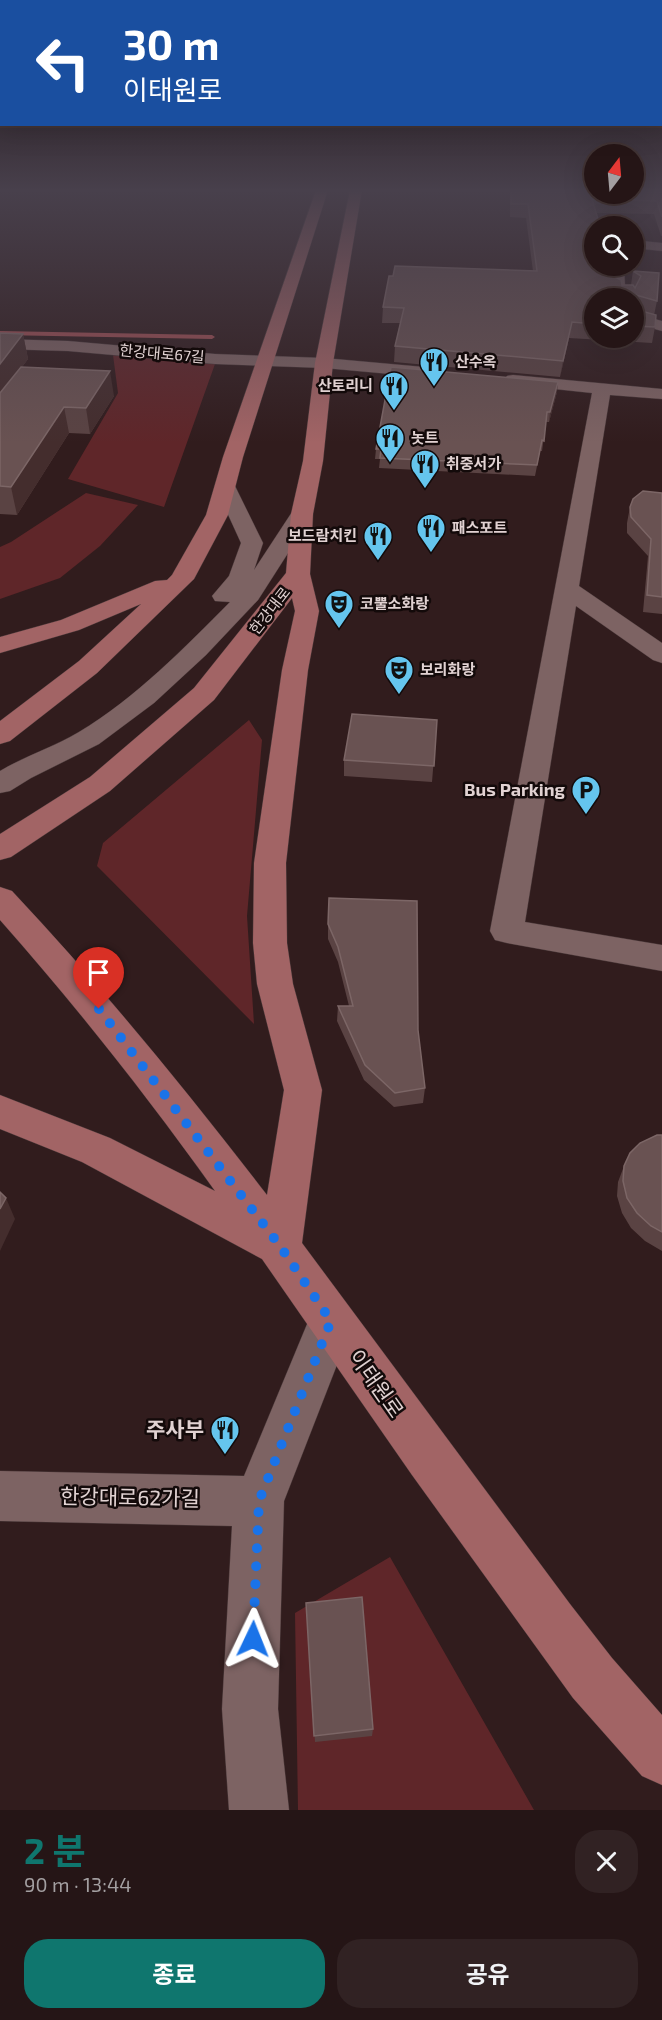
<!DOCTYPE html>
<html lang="ko">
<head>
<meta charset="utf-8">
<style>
  body { margin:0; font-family:"Exo 2","Noto Sans KR",sans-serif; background:#312223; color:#f1f3f6; height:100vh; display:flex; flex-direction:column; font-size:22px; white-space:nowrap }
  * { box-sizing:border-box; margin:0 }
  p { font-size:20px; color:#a39fa1 }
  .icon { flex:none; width:33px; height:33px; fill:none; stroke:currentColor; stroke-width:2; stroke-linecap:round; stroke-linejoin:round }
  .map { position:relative; height:1810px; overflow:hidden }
  .side { display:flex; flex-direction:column; background:#251516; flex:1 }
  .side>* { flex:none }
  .hud { position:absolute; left:0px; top:0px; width:663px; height:126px; box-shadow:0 6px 24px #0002,0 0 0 2px #423435; background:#1a4fa0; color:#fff; overflow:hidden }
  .needle { width:39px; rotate:16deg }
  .tools { position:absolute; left:584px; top:144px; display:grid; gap:12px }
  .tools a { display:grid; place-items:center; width:60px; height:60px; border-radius:50%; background:#251516; box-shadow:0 6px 24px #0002,0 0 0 2px #423435; font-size:30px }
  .pin { position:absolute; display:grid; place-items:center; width:51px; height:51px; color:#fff; margin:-62px -26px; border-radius:50% 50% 50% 0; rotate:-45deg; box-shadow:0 0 6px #0007 }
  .pin .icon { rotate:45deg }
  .me { position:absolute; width:66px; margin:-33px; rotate:2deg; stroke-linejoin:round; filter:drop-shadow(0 0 4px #0008) }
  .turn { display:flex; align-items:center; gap:21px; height:126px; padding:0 24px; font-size:27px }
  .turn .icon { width:78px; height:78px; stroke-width:2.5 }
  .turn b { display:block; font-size:42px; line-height:51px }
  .round { display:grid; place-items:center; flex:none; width:63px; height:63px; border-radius:24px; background:#312223 }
  .summary { display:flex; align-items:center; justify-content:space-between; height:102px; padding:0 24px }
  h1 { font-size:36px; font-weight:700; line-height:45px; color:#0f766e }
  .button { display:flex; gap:12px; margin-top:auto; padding:12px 24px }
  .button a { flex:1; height:69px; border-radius:24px; background:#0f766e; color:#fff; font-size:24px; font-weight:700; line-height:69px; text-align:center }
  .button a+a { background:#312223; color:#f1f3f6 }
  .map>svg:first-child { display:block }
</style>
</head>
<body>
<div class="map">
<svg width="662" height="1810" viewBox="0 0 662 1810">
  <rect width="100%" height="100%" fill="#311c1d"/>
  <path fill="#5f2629" d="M113 355 215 364 164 507 68 479 118 393Z
    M86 493 138 505 100 546 60 578 0 599V547L11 542Z
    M249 720 262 740 247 916 254 1024 97 866 103 843Z
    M390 1557 534 1810H298L295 1613Z"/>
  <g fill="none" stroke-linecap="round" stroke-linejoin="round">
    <path fill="#a04f53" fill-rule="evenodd" d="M0 331 212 335 215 337 212 339 0 335Z"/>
    <g stroke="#483738" stroke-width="1">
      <path id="minor" d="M633 240 662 243V251L633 248Z
        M610 266H624L625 286 636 292 633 301V298H621L620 294 610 288Z
        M633 313 662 321V331L633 323Z
        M0 339 68 341 215 354 324 358 435 368 441 369 444 373 441 377 435 378 324 368 215 364 68 351 0 349Z
        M513 375 662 389V399L610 395 579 586 662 643V663L653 660 576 606 525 922 662 945V971L507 943 495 940 490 931 592 393 507 384 504 380 507 376Z
        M225 480 232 482 235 486 263 543 254 570 294 509 302 507 310 509 313 514 258 600 206 655 154 703 99 744 31 778 10 791 0 793V771C25 756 54 747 79 732 136 698 184 648 230 602L215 601 212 596 229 576 241 543 215 486 218 482Z
        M331 1299 347 1305 354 1321 284 1501 278 1709 289 1810H229L222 1709 232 1526 0 1521V1471L244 1476 315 1305Z"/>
    </g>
    <g stroke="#483738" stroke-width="1">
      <path id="major" d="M316 190H328L243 457 228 515 194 579 97 673 10 741 0 744V721L79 661 141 604 79 630 0 653V637L61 620 155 581 167 580 172 575 206 515 223 457Z
        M350 190H362L333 363 323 461 313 514 310 574 319 611 308 670 286 863 287 943 293 984 322 1090 302 1243 570 1604 612 1658 662 1715V1785L642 1776 573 1698 412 1475 262 1259 82 1162 0 1129V1095L110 1138 215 1191C148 1097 77 1007 0 920V887L12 891C103 988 186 1090 267 1195L284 1090 257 984 253 943 254 863 282 670 295 611 292 598 214 700 110 791 11 857 0 860V834L90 777 194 688 286 573 291 514 303 461 315 363Z"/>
    </g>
    <use href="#minor" fill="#7d6363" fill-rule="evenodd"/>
    <use href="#major" fill="#a26465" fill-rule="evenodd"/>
  </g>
  <path fill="#5a4343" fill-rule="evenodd" d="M510 190H662V236H661L654 214 596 213 603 269 622 285H631L633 271 659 273 657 301 654 315 655 327 652 343 569 338 560 377 394 362 395 346 400 323H382L383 307 533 271 526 218 510 217ZM594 298H633V338H594Z
    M0 333 23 334 28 359 22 367 114 396 90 434 69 433 17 515 0 514Z
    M557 392 549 422H546L542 451H540L535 476 379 468 380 459H375L376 449Z
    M662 493V614L643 612 648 556 627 533V523L630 507Z
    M437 720 432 782 344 776V760Z
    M328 924 418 1030 425 1088 423 1103 394 1107 364 1080 337 1021 338 1006H349L338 962 328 939Z
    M662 1135V1251L645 1241 631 1228 622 1213 617 1196 618 1182 624 1166Z
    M306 1603 373 1729 372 1736 315 1742Z"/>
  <path fill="#442d2d" d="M572 322 569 338 560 377 563 361Z
    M23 334 28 359 1 395 0 391V364Z
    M110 371 114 396 90 434 86 408Z
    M558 382 557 392 549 422 550 412Z
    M64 407 69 433 17 515 11 487Z
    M6 1198 15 1219 0 1251V1209Z"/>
  <path fill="#695252" stroke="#7c6666" stroke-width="1.5" d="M511 190H594V194H633V190H662V217L657 201 592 199 600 226H594V266H603V269L610 270 611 275 621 280 622 285H633L635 288 641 276 633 271 659 273 657 301 636 295 634 297V309L656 315 655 327 633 326V298H594V324L572 322 563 361 395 346 404 308 383 307 389 276H393L395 266 537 271 528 204H511Z
    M0 333 23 334 0 364Z
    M21 367 110 371 86 408 64 407 11 487 0 486V393Z
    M391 367 558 382 550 412H547L544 441 542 440 537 465 380 458 381 449H376Z
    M643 491 662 493V597L647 595 651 539 631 517 630 507 633 499Z
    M352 714 437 720 434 766 344 760Z
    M329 898 417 901 418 1030 425 1088 395 1093 365 1065 338 1006H353L338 947 328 924Z
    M657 1135H662V1232L651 1226 637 1213 627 1198 623 1181 624 1166 630 1153 640 1143Z
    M0 1192 6 1198 0 1209Z
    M362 1597 373 1729 314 1736 306 1603Z"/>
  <linearGradient id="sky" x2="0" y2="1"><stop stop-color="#1b0f10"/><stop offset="0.43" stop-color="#48404c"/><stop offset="1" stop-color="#48404c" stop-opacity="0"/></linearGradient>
  <rect width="662" height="443" fill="url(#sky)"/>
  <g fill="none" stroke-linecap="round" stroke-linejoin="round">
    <path stroke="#1a73e8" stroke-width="10" stroke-dasharray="0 18" d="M99 1009 280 1246 331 1321 259 1501 253 1639"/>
  </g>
  <defs>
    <g id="restaurant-pin" transform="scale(1.5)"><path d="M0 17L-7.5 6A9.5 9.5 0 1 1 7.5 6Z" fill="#65c5ee" stroke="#130a0a"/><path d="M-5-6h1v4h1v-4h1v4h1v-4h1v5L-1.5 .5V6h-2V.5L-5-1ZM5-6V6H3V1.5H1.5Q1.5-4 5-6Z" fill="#111"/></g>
    <g id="theatre-pin" transform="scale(1.5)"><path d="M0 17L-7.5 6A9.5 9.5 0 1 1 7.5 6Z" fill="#65c5ee" stroke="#130a0a"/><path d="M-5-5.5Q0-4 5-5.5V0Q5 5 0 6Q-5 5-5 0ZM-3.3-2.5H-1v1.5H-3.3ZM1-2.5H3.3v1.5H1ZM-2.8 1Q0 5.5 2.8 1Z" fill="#111"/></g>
    <g id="parking-pin" transform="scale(1.5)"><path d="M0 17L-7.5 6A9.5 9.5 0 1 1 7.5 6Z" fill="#65c5ee" stroke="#130a0a"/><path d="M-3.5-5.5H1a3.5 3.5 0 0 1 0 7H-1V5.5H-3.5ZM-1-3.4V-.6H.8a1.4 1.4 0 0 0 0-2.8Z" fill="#111"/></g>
  </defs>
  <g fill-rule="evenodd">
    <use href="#restaurant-pin" x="434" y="362"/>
    <use href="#restaurant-pin" x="394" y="386"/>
    <use href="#restaurant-pin" x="390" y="438"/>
    <use href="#restaurant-pin" x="425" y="464"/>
    <use href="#restaurant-pin" x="431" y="528"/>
    <use href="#restaurant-pin" x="378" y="536"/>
    <use href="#theatre-pin" x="339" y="604"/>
    <use href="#theatre-pin" x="399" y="670"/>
    <use href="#parking-pin" x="586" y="790"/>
    <use href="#restaurant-pin" x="225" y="1430"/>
  </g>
  <g text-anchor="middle" stroke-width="5" stroke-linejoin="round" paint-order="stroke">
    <g font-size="15" fill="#e1d2d2" stroke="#130a0a">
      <text transform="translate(162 354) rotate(5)" y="5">한강대로67길</text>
      <text transform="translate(270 611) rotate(-52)" y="5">한강대로</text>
    </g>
    <g font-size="15" font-weight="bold" fill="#e1d2d2" stroke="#130a0a" text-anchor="start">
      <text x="455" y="367">산수옥</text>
      <text x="373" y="391" text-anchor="end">산토리니</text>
      <text x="411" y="443">놋트</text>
      <text x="446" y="469">취중서가</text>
      <text x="452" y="533">패스포트</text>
      <text x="357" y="541" text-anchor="end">보드람치킨</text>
      <text x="360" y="609">코뿔소화랑</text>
      <text x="420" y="675">보리화랑</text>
    </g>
    <g font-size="18" font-weight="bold" fill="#e1d2d2" stroke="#130a0a" text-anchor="end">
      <text x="565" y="796">Bus Parking</text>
    </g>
    <g font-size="21" fill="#e1d2d2" stroke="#130a0a">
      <text transform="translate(376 1384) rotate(55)" y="7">이태원로</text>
      <text transform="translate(130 1498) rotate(1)" y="7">한강대로62가길</text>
    </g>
    <g font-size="21" font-weight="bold" fill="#e1d2d2" stroke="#130a0a" text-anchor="end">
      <text x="204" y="1437">주사부</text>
    </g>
  </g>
</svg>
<div class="tools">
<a><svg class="needle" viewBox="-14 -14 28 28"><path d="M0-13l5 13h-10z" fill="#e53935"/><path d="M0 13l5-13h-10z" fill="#a39fa1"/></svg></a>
<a><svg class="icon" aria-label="search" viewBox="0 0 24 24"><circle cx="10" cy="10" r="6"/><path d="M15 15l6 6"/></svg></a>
<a><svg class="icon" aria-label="layers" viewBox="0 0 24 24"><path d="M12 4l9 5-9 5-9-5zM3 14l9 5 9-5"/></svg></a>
</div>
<div class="pin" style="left:99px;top:1009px;background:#d93025"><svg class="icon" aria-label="arrive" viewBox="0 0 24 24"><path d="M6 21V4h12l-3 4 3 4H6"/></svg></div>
<svg class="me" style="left:253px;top:1639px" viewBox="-20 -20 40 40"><path d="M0-17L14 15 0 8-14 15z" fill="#1a73e8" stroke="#fff" stroke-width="4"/></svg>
<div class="hud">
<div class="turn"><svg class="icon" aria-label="left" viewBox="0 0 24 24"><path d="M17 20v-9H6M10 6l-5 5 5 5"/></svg><div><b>30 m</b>이태원로</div></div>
</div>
</div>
<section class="side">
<div class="summary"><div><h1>2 분</h1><p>90 m · 13:44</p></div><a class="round"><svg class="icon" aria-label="close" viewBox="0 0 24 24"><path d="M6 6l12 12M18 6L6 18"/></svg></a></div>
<div class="button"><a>종료</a><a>공유</a></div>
</section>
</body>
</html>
